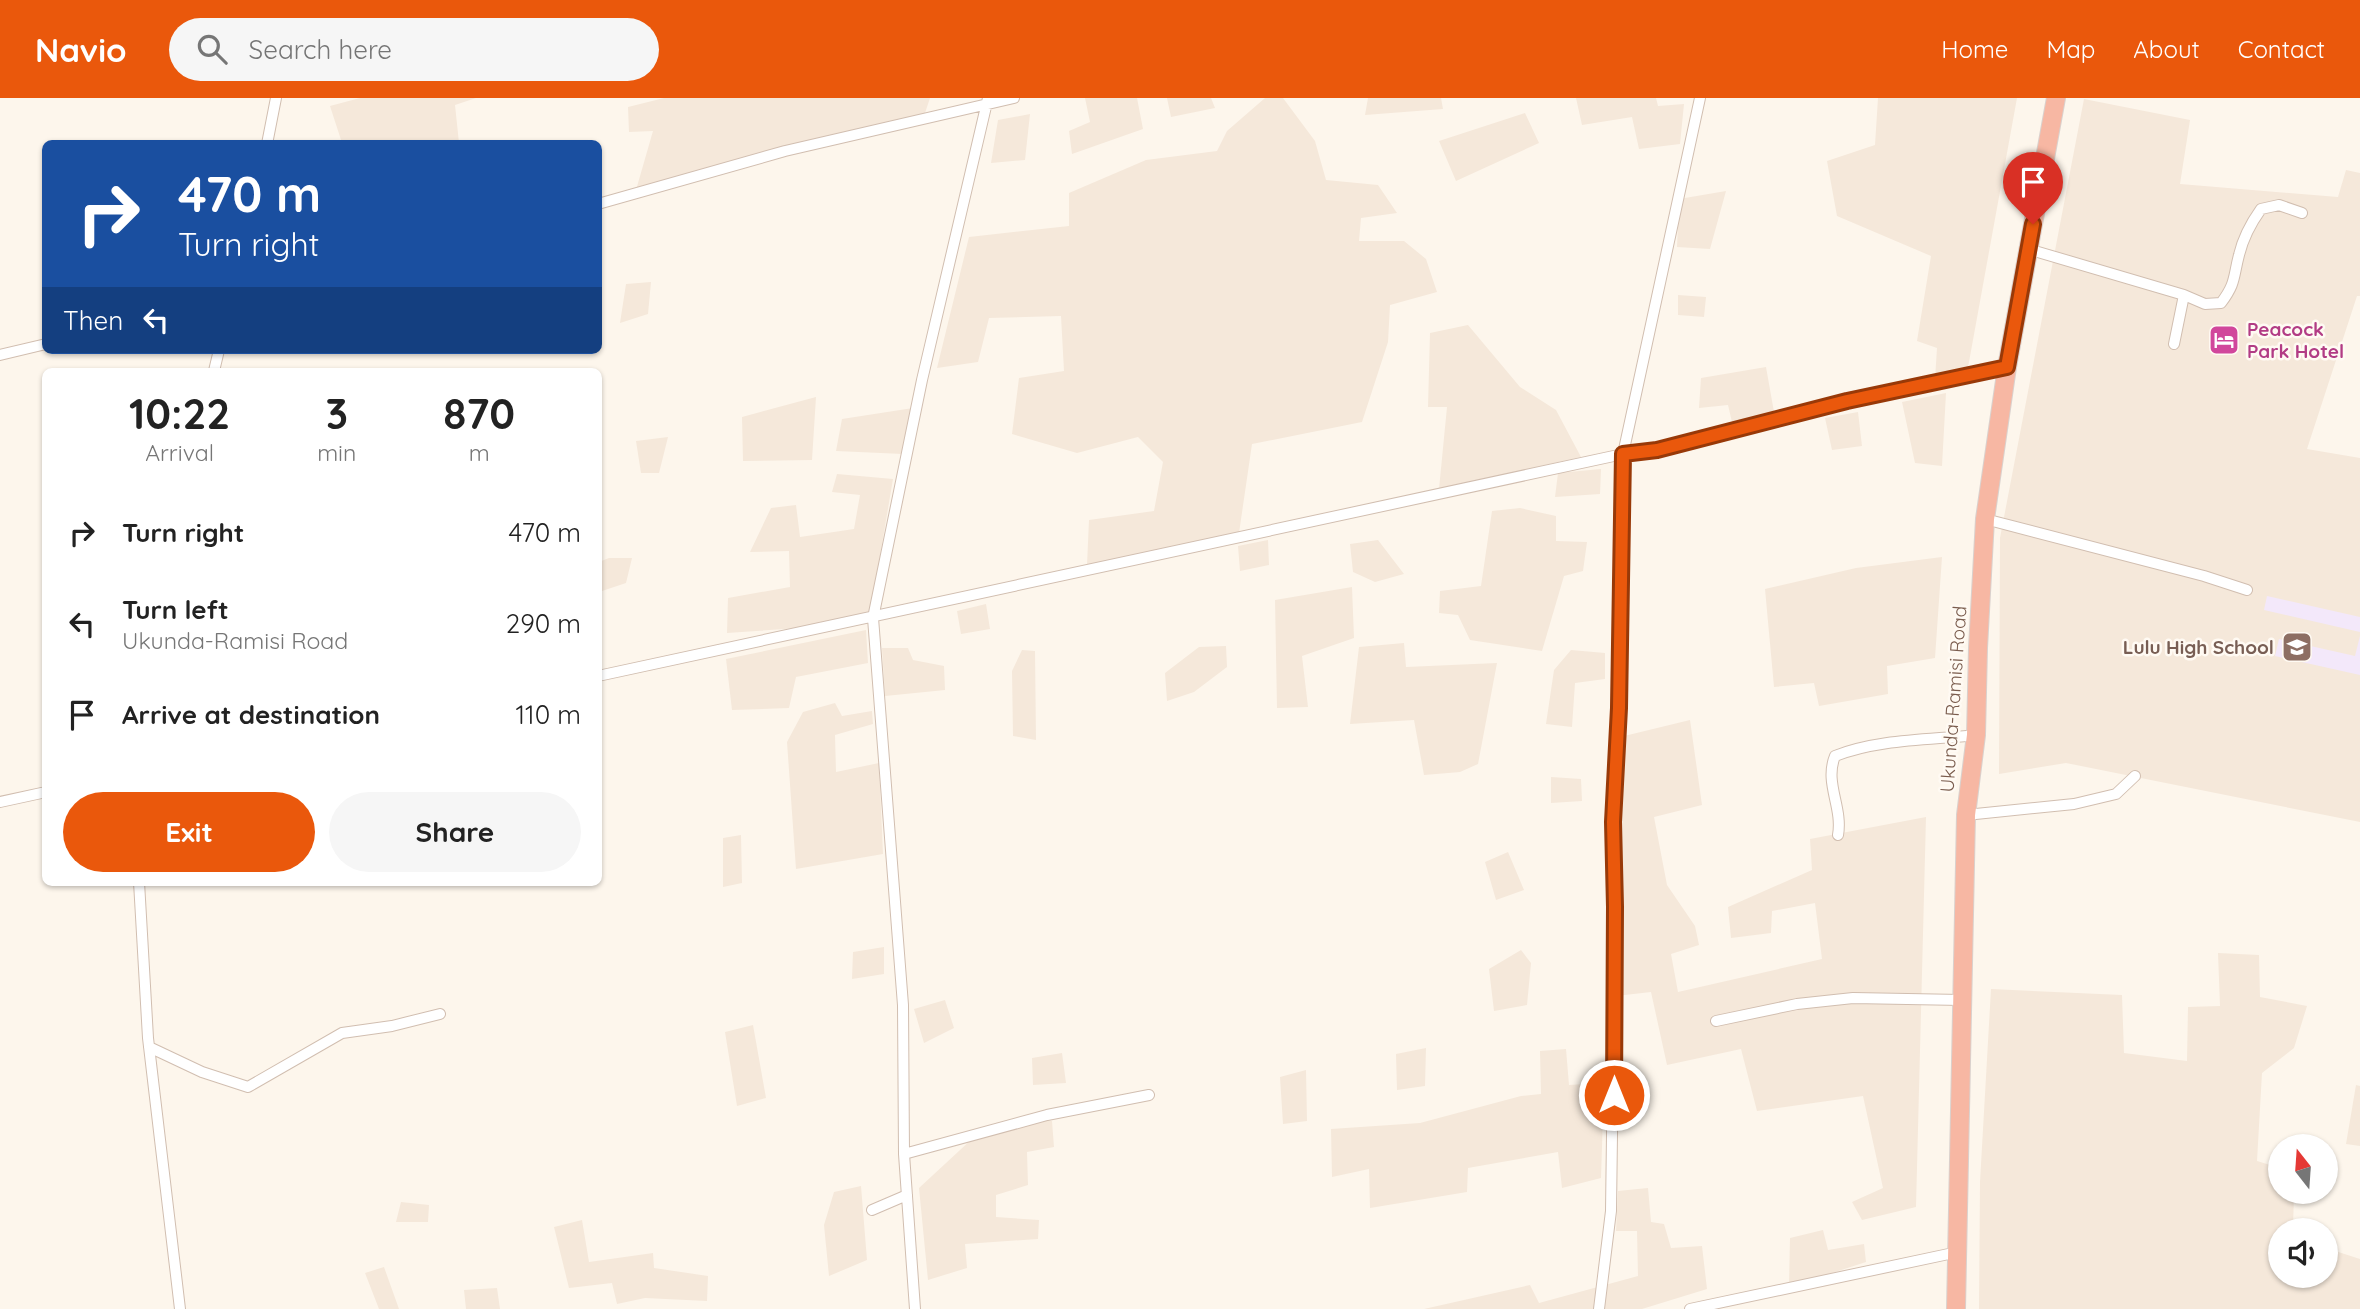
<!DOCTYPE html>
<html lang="en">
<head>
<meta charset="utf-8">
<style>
  body { margin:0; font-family:Quicksand,sans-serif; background:#f6f6f6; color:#222; height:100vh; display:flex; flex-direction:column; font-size:26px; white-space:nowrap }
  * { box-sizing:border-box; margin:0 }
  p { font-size:23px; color:#767676 }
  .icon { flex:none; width:38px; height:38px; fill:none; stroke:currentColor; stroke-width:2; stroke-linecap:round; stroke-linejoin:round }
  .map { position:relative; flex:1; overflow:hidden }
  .side { position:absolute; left:42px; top:270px; width:560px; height:518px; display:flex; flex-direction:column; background:#fff; border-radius:10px; box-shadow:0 2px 5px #0004 }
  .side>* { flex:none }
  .guide { position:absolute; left:42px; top:42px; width:560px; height:214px; border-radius:10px; box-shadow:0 2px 5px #0004; background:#1a4fa0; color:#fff; overflow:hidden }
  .needle { width:46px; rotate:343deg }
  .buttons { position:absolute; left:2268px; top:1036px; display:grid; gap:14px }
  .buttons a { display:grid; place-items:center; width:70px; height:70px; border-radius:50%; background:#fff; box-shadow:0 2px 5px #0004; font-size:35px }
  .pin { position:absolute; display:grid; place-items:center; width:60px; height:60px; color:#fff; margin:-72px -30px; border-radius:50% 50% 50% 0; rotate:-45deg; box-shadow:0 0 7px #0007 }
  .pin .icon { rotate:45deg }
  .me { position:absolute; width:77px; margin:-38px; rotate:0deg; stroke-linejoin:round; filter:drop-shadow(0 0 5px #0008) }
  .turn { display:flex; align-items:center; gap:24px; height:147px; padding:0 21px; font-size:32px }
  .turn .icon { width:91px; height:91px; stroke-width:2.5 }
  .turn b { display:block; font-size:49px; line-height:60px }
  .then { display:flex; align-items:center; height:66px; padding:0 21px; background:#0003; gap:14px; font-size:26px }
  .eta { display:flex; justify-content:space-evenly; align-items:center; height:119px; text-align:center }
  .eta b { font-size:42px; font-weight:700; line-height:49px }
  .button { display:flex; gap:14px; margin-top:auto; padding:14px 21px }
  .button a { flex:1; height:80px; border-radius:42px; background:#ea580c; color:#fff; font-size:28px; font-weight:700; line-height:80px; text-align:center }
  .button a+a { background:#f6f6f6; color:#222 }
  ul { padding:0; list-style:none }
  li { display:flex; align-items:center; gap:21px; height:91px; padding:0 21px }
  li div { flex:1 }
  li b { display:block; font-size:26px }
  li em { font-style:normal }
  header { display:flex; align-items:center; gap:42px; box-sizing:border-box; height:98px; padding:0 35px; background:#ea580c; color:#fff }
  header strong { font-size:33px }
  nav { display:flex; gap:38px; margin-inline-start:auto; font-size:24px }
  .search { width:490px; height:63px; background:#f6f6f6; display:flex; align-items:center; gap:18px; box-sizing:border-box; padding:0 24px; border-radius:38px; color:#767676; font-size:26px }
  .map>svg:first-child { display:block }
</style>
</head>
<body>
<header>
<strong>Navio</strong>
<div class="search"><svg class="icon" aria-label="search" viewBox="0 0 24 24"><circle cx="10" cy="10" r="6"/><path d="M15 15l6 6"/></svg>Search here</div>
<nav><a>Home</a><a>Map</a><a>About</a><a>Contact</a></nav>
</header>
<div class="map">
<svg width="2360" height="1211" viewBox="0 0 2360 1211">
  <rect width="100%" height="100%" fill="#fdf6ec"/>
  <path fill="#f5e8da" d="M360 0H476L455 7 459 45H342L330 8Z
    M664 0H930L923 21 636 92 653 33 629 34 628 9Z
    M1085 0H1137L1143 31 1072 56 1069 33 1090 24Z
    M1167 0H1211L1215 10 1171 19Z
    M1265 0H1283L1315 43 1326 82 1378 87 1397 115 1361 120 1359 143H1404L1426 161 1437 194 1390 207 1388 244 1362 324 1252 346 1239 435 1087 467 1089 422 1154 413 1163 364 1138 339 1077 355 1012 336 1019 280 1064 273 1061 218 989 220 978 264 937 270 969 139 1069 128V95L1146 62 1217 53 1227 33Z
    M1368 0H1441L1443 11 1365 17Z
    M1576 0H1656L1658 8 1684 6 1680 46 1639 51 1632 19 1582 27Z
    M1878 0H2017L1967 275 1935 281 1937 250 1917 243 1931 158 1837 118 1827 63 1875 47Z
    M2084 1 2190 22 2180 86 2338 99 2346 72 2360 75V198H2357L2307 351 2360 360V724L2066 665 1999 676 2000 440Z
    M1525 15 1539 45 1456 83 1439 43Z
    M1030 16 1025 62 991 65 998 22Z
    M1726 93 1710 151 1677 149 1679 101Z
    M651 184 648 216 620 225 626 186Z
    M1678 197 1706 199 1704 219 1678 217Z
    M1468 227 1520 289 1556 312 1581 359 1439 391 1447 309H1428L1430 235Z
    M1766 269 1774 314 1732 324 1728 307 1699 310 1701 280Z
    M1946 295 1942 368 1915 365 1902 304Z
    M816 299 812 362 743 363 742 319Z
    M913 310 903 356 836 353 842 321Z
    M1858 314 1862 348 1832 352 1825 320Z
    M668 339 659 375H641L636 343Z
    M1601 371 1600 396 1555 399 1558 375Z
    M837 376 893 381 870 517 799 530 727 535 728 500 790 489 789 453 750 454 771 410 796 407 800 439 854 431 860 397 832 394Z
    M1520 410 1556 418V443L1587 444 1583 473 1564 478 1542 553 1470 542 1458 517 1439 515 1440 493 1481 488 1492 413Z
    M1268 442 1269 467 1240 473 1238 448Z
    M1378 442 1404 476 1375 484 1353 474 1350 446Z
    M1942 459 1935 560 1887 568 1888 596 1819 608 1814 585 1774 589 1765 491 1856 470Z
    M609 460H632L626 485 599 494V464Z
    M1352 489 1354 540 1302 558 1308 609 1277 610 1275 502Z
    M986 506 990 531 961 536 957 513Z
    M866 532 868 565 796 579 789 610 732 612 726 561Z
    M1404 545 1406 569 1497 565 1478 666 1460 674 1424 677 1414 622 1350 626 1359 549Z
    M1226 548 1227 569 1194 594 1167 603 1165 575 1199 549Z
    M882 550H908L913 562 944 568 945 592 885 598Z
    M1022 552 1035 553 1036 642 1013 638 1012 573Z
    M1571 552 1605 555V581L1575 585 1572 629 1546 626 1554 572Z
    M835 605 842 618 872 613 873 626 835 637 836 674 879 665 883 756 796 771 787 644 803 614Z
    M1690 622 1702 707 1654 719 1667 787 1695 828 1699 847 1671 856 1678 894 1822 861 1815 805 1772 813 1771 835 1731 840 1728 809 1812 772 1810 741 1926 719 1916 1109 1862 1122 1852 1104 1883 1090 1863 998 1757 1013 1741 951 1667 967 1651 894 1616 898V640Z
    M1551 679 1581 681 1582 703 1551 705Z
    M741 737 742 785 723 789V740Z
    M1508 754 1524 792 1496 802 1485 764Z
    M884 849V876L852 881 853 854Z
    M1521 852 1531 865 1527 907 1494 913 1489 871Z
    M2218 855 2259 857 2260 899 2307 908 2294 950 2262 975 2257 1063 2280 1070V1094H2294L2293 1132H2280V1178H2326V1150L2360 1161V1211H1979L1980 1084 1991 891 2122 897 2124 955 2187 963 2188 909 2220 908Z
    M945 902 954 930 924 945 914 911Z
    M753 927 766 1000 737 1008 725 934Z
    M1426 950 1425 988 1397 992 1396 956Z
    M1566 951 1569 987 1604 985 1601 1080 1562 1090 1558 1054 1468 1070 1467 1094 1370 1110 1369 1071 1332 1079 1331 1031 1420 1025 1521 998 1541 996 1540 953Z
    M1062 955 1066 985 1033 987 1032 960Z
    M1306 972 1307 1023 1283 1026 1280 979Z
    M2356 987 2360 988V1048L2346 1046Z
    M1021 1022 1052 1023 1054 1049 1027 1054 1028 1087 996 1097V1119L1039 1122 1038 1141 965 1146 967 1170 928 1182 919 1090 973 1040Z
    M861 1088 867 1162 829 1178 824 1127 834 1094Z
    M1648 1090 1651 1124 1664 1126 1671 1150 1702 1148 1707 1191 1642 1211H1424L1530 1187 1539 1205 1638 1178 1637 1133H1616L1618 1093Z
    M401 1104 429 1107 428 1124H396Z
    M582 1122 589 1164 653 1155 654 1170 708 1178 707 1203 645 1200 617 1206 612 1185 569 1190 554 1129Z
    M1823 1132 1828 1152 1864 1146 1866 1164 1789 1189 1790 1140Z
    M384 1169 399 1211H379L365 1175Z
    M497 1190 500 1211H466L464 1192Z"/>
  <path fill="#f3e8fa" d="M2267 498 2360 519V534L2264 512Z
    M2360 538V577L2275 558 2279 541 2355 558Z"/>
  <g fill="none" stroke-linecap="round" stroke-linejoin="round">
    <g stroke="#d1beb0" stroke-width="12">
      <path id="street" d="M267 46 276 0
        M598 106 785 53 1014 0
        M2028 151 2184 197 2174 246
        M2184 197 2205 206 2221 205C2236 185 2233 180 2239 157 2243 140 2251 125 2261 111L2279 107 2302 115
        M0 257 46 246
        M214 273 219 252
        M1985 421 2204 478 2247 492
        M598 578 1623 356 1657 352 1847 303 2007 269
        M0 704 46 694
        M1966 717 2074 706 2116 696 2135 678
        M1838 737C1843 709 1824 685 1835 658 1878 641 1930 642 1976 637
        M139 784 148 940 180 1211
        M1716 923 1797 906 1853 900 1962 902
        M149 949 202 974 248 989 342 935 392 928 440 916
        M904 1056 1047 1017 1149 997
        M872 1112 907 1097
        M915 1211 904 1056 903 907 873 520 922 282 988 0
        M1599 1211 1611 1113 1615 809 1613 724 1619 610 1623 356 1700 0
        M1690 1211 1958 1154"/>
    </g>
    <g stroke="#dad1cd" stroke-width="20">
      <path id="highway" d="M1956 1211 1966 717 1976 637 1978 550 1985 421 2007 269 2056 0"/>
    </g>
    <use href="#street" stroke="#fff" stroke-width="10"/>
    <use href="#highway" stroke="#f7b7a3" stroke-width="18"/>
  </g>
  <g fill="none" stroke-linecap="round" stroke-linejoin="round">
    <g stroke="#983908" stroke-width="18">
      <path id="route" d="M1614 997 1615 809 1613 724 1619 610 1623 356 1657 352 1847 303 2007 269 2033 126"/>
    </g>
    <use href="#route" stroke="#ea580c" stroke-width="12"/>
  </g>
  <defs>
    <g id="hotel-square" transform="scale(1.575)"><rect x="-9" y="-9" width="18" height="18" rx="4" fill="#d1479c" stroke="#fffaf3"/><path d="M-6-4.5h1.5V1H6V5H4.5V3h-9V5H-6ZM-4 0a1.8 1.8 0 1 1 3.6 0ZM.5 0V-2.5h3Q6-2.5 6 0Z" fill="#fff"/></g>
    <g id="school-square" transform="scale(1.575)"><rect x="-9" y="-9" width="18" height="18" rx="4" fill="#8d6e63" stroke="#fffaf3"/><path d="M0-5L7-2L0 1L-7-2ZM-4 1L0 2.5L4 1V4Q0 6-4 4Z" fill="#fff"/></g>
  </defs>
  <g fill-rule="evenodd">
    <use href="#hotel-square" x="2224" y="242"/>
    <use href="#school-square" x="2297" y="549"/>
  </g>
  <g text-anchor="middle" stroke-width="5" stroke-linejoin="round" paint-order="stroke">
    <g font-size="19" font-weight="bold" fill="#b23c85" stroke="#fffaf3" text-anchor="start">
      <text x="2247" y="238">Peacock<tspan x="2247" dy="22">Park Hotel</tspan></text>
    </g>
    <g font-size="19" font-weight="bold" fill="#785e54" stroke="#fffaf3" text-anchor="end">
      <text x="2274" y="556">Lulu High School</text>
    </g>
    <g font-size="19" fill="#7a5c4d" stroke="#fffaf3">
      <text transform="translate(1953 601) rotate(-86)" y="7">Ukunda-Ramisi Road</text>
    </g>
  </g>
</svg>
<div class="buttons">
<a><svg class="needle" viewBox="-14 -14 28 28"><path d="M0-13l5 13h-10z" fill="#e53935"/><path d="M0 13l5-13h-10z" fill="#767676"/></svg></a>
<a><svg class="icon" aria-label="sound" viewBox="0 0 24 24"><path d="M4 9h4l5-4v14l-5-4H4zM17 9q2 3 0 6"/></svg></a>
</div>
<div class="pin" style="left:2033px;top:126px;background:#d93025"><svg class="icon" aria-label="arrive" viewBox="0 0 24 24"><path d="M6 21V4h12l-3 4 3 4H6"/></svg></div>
<svg class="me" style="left:1614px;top:997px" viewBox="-20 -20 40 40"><circle r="17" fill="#ea580c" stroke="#fff" stroke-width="3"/><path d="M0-11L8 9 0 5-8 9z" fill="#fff"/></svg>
<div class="guide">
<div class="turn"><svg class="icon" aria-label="right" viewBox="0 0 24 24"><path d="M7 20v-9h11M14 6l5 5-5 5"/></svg><div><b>470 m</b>Turn right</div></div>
<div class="then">Then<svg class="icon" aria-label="left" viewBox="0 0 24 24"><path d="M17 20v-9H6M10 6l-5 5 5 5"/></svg></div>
</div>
<section class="side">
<div class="eta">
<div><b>10:22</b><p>Arrival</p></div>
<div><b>3</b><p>min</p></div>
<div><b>870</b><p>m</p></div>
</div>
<ul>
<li><svg class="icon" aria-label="right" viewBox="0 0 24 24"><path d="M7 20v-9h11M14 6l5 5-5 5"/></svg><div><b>Turn right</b></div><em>470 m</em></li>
<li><svg class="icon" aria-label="left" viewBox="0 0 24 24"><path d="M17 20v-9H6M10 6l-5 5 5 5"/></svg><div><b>Turn left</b><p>Ukunda-Ramisi Road</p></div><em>290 m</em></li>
<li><svg class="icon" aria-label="arrive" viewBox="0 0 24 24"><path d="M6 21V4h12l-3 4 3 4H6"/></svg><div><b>Arrive at destination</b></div><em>110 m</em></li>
</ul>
<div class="button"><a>Exit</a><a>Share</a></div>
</section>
</div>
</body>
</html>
